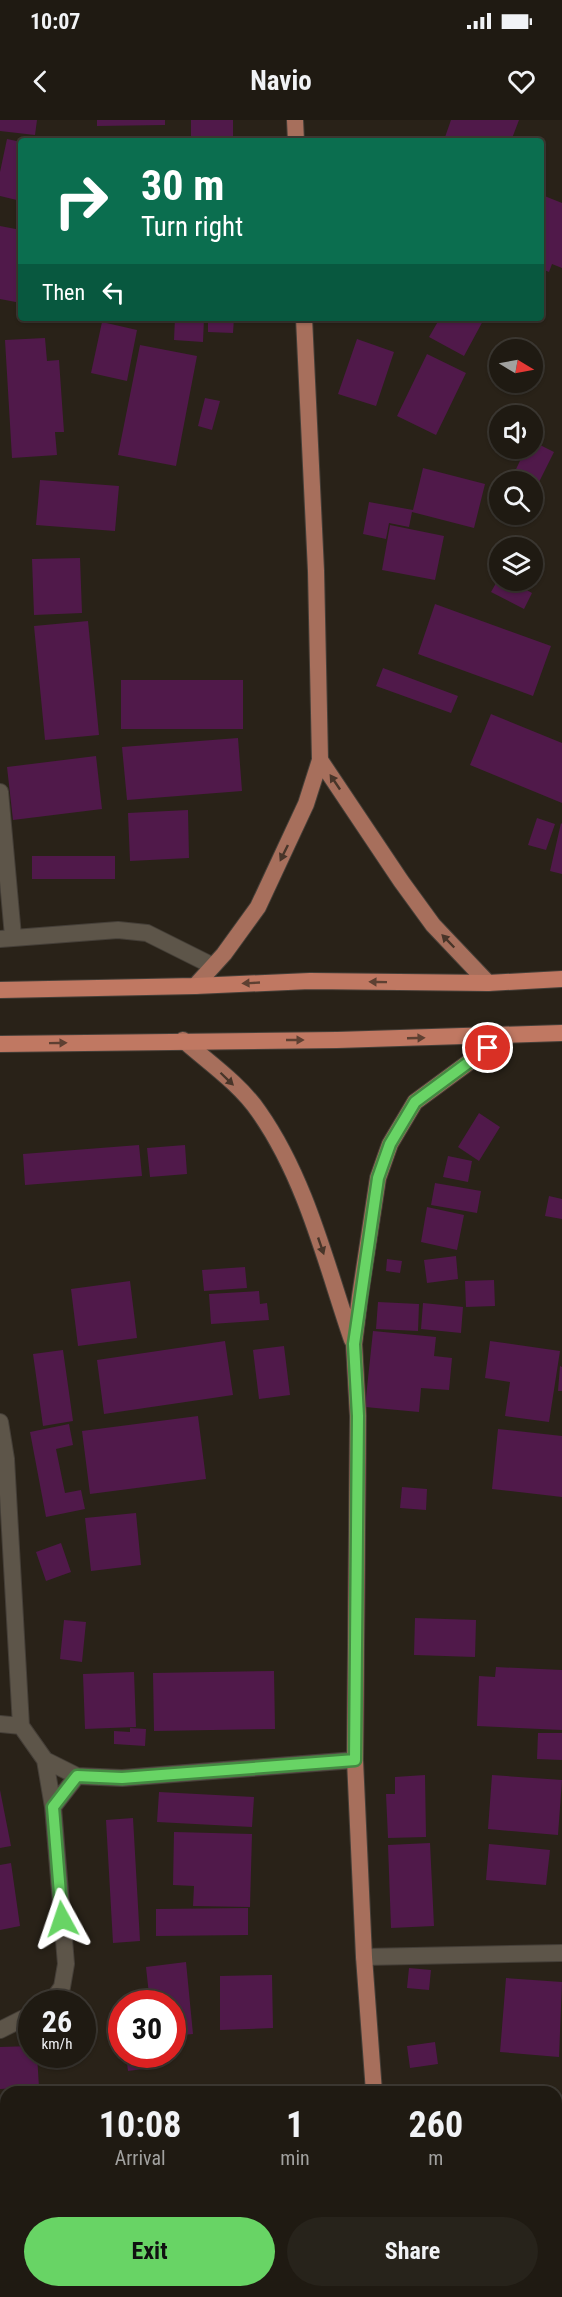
<!DOCTYPE html>
<html lang="en">
<head>
<meta charset="utf-8">
<style>
  body { margin:0; font-family:"Roboto Condensed",sans-serif; background:#27231b; color:#f1f3f6; height:100vh; display:flex; flex-direction:column; font-size:22px; white-space:nowrap }
  * { box-sizing:border-box; margin:0 }
  p { font-size:20px; color:#a1a19f }
  .icon { flex:none; width:33px; height:33px; fill:none; stroke:currentColor; stroke-width:2; stroke-linecap:round; stroke-linejoin:round }
  .map { position:relative; flex:1; overflow:hidden }
  .panel { position:absolute; left:0px; top:1966px; width:562px; height:212px; display:flex; flex-direction:column; background:#1f1a12; border-radius:18px 18px 0 0; box-shadow:0 2px 4px #0004,0 0 0 2px #3c3832 }
  .panel>* { flex:none }
  .top-card { position:absolute; left:18px; top:18px; width:526px; height:183px; border-radius:6px; box-shadow:0 2px 4px #0004,0 0 0 2px #3c3832; background:#0b6e4f; color:#fff; overflow:hidden }
  .needle { width:39px; rotate:100deg }
  .tools { position:absolute; left:489px; top:219px; display:grid; gap:12px }
  .tools a { display:grid; place-items:center; width:54px; height:54px; border-radius:50%; background:#1f1a12; box-shadow:0 2px 4px #0004,0 0 0 2px #3c3832; font-size:30px }
  .speed { position:absolute; left:18px; top:1870px; display:flex; gap:12px; font-size:30px; font-weight:700; text-align:center }
  .speed>* { display:grid; place-content:center; width:78px; height:78px; border-radius:50%; background:#1f1a12; box-shadow:0 2px 4px #0004,0 0 0 2px #3c3832; line-height:1 }
  .speed small { font-size:15px; font-weight:400 }
  .speed .limit { border:9px solid #d22; background:#fff; color:#111 }
  .pin { position:absolute; display:grid; place-items:center; width:51px; height:51px; color:#fff; margin:-26px; border:3px solid #fff; border-radius:50%; box-shadow:0 2px 6px #0007 }
  .me { position:absolute; width:66px; margin:-33px; rotate:355deg; stroke-linejoin:round; filter:drop-shadow(0 0 4px #0008) }
  .turn { display:flex; align-items:center; gap:21px; height:126px; padding:0 24px; font-size:27px }
  .turn .icon { width:78px; height:78px; stroke-width:2.5 }
  .turn b { display:block; font-size:42px; line-height:51px }
  .then { display:flex; align-items:center; height:57px; padding:0 24px; background:#0003; gap:12px; font-size:22px }
  .eta { display:flex; justify-content:space-evenly; align-items:center; height:102px; text-align:center }
  .eta b { font-size:36px; font-weight:700; line-height:42px }
  .button { display:flex; gap:12px; margin-top:auto; padding:12px 24px }
  .button a { flex:1; height:69px; border-radius:36px; background:#68d465; color:#111; font-size:24px; font-weight:700; line-height:69px; text-align:center }
  .button a+a { background:#27231b; color:#f1f3f6 }
  .status { display:flex; justify-content:space-between; align-items:center; height:42px; padding:0 30px; background:#1f1a12; direction:ltr }
  .status svg { height:16px; fill:currentColor }
  header { display:flex; justify-content:space-between; align-items:center; height:78px; padding:0 24px; background:#1f1a12; font-size:27px; font-weight:700 }
  .map>svg:first-child { display:block }
</style>
</head>
<body>
<div class="status"><b>10:07</b><svg viewBox="0 0 49 12"><path d="M0 12V9h3v3zM5 12V6h3v6zM10 12V3h3v9zM15 12V0h3v12zM26 1h20v11H26zM47 4h2v5h-2z"/></svg></div>
<header><svg class="icon" aria-label="back" viewBox="0 0 24 24"><path d="M15 5l-7 7 7 7"/></svg>Navio<svg class="icon" aria-label="heart" viewBox="0 0 24 24"><path d="M12 20l-8-8c-3-5 5-10 8-4 3-6 11-1 8 4z"/></svg></header>
<div class="map">
<svg width="562" height="2177" viewBox="0 0 562 2177">
  <rect width="100%" height="100%" fill="#292218"/>
  <path fill="#50194a" d="M0 0H37L35 15 0 11Z
    M97 0H165V5L97 6Z
    M191 0H233V21H191Z
    M451 0H519L511 21H446L444 20Z
    M7 19 21 22V81L0 76V52Z
    M542 75 562 83V148L552 144 549 152 542 149Z
    M0 106 21 110V183L0 179Z
    M175 198H204L203 222 174 220Z
    M208 198H234L233 213 208 212Z
    M440 198 484 199 464 236 429 217Z
    M102 202 137 210 127 261 91 253Z
    M45 218 47 241 59 240 64 312H55L57 335 12 338 5 220Z
    M357 219 394 232 376 286 338 274Z
    M140 225 197 236 176 346 118 335Z
    M427 234 466 253 436 315 397 296Z
    M205 278 220 281 212 310 198 306Z
    M532 321 554 332 532 376V362H510L526 328H532Z
    M423 348 485 364 474 408 412 392 409 407 389 403 386 419 363 414 369 382 413 390Z
    M40 360 119 366 115 411 36 405Z
    M390 405 444 416 435 460 382 450Z
    M80 438 82 493 34 495 32 439Z
    M500 456V460H508L532 473 524 489 491 472Z
    M435 484 551 526 533 576 418 534Z
    M88 501 99 615 45 620 34 506Z
    M383 548 458 576 451 593 376 566Z
    M121 560H243V609H121Z
    M491 594 562 623V683L470 645Z
    M238 618 242 671 127 680 122 627Z
    M96 636 102 689 13 700 7 647Z
    M188 690 189 738 130 741 128 693Z
    M537 698 555 704 546 730 528 725Z
    M561 703 562 704V754L550 751Z
    M32 736H115V759H32Z
    M479 993 500 1007 479 1041 458 1027Z
    M139 1025 142 1056 25 1065 23 1034Z
    M185 1025 187 1054 150 1057 147 1028Z
    M448 1036 472 1041 468 1062 443 1057Z
    M435 1063 481 1071 477 1093 431 1085Z
    M549 1076 562 1079V1099L545 1096Z
    M427 1087 464 1095 457 1130 421 1122Z
    M456 1136 458 1159 427 1163 424 1140Z
    M387 1139 402 1141 400 1153 386 1151Z
    M245 1147 247 1168 204 1171 202 1150Z
    M494 1160 495 1186 466 1187 465 1161Z
    M130 1161 137 1218 78 1226 71 1169Z
    M259 1171 260 1184 267 1183 269 1200 211 1204 209 1174Z
    M378 1182 419 1184 418 1211 376 1209Z
    M423 1183 463 1187 461 1213 421 1209Z
    M373 1211 436 1217 434 1236 452 1238 449 1270 421 1268 419 1292 365 1287Z
    M225 1221 233 1275 104 1294 97 1240Z
    M490 1221 560 1231 549 1302 505 1296 510 1262 485 1258Z
    M284 1226 290 1275 259 1279 253 1230Z
    M63 1230 73 1301 43 1306 33 1234Z
    M560 1246 562 1247V1271H558Z
    M198 1296 206 1359 90 1374 82 1311Z
    M69 1304 73 1325 56 1329 65 1373 81 1370 85 1389 46 1397 30 1312Z
    M498 1309 562 1316V1377L492 1369Z
    M402 1367 427 1369 426 1390 400 1388Z
    M136 1393 141 1445 91 1451 85 1398Z
    M61 1423 71 1452 46 1461 36 1432Z
    M415 1498 476 1500 475 1537 414 1535Z
    M64 1500 86 1502 82 1542 60 1539Z
    M496 1547 562 1550V1610L477 1606 479 1556 495 1557Z
    M274 1551 275 1609 154 1611 153 1553Z
    M134 1552 136 1607 85 1609 83 1554Z
    M130 1608 146 1609 145 1626 114 1624V1611L130 1612Z
    M538 1613H562V1640L537 1639Z
    M425 1655 426 1717 388 1718 386 1674H395V1657Z
    M492 1655 562 1660 558 1715 488 1709Z
    M0 1670 11 1726 0 1728Z
    M159 1672 254 1677 252 1707 157 1702Z
    M133 1698 140 1821 113 1823 106 1700Z
    M174 1712 252 1714 250 1787 193 1786 194 1766 173 1765Z
    M430 1723 434 1806 391 1808 388 1725Z
    M489 1724 550 1730 546 1765 486 1760Z
    M11 1743 20 1806 0 1810V1745Z
    M248 1788V1815L156 1816V1789Z
    M186 1842 193 1914 172 1916V1884H150L146 1847Z
    M409 1848 431 1850 429 1870 407 1868Z
    M272 1855 273 1908 220 1910V1856Z
    M506 1858 562 1862 559 1937 500 1932Z
    M435 1922 438 1944 410 1948 407 1926Z
    M32 1926V1935H37L39 1967 0 1969V1927Z
    M126 1935H142L143 1949 128 1951Z
    M260 1970V1972H236V1971Z
    M562 2065V2090L556 2082V2069Z
    M475 2172H529L523 2177H479Z"/>
  <g fill="none" stroke-linecap="round" stroke-linejoin="round">
    <g stroke="#453f38" stroke-width="18">
      <path id="minor" d="M0 672 13 816
        M0 819 118 810 147 813 213 846
        M0 1302 6 1339 21 1606 45 1640 53 1687 66 1844 62 1867 50 1884
        M0 1604 21 1606
        M45 1640 77 1656 122 1658 355 1640
        M53 1687 77 1656
        M364 1837 562 1833
        M0 1910 32 1894"/>
    </g>
    <g stroke="#453f38" stroke-width="18">
      <path id="primary" d="M295 0 296 21
        M320 640 401 761 433 805 488 863
        M195 866 224 834 258 787 306 684 320 640 316 451 304 198
        M183 920C208 942 240 964 259 992 306 1059 326 1144 352 1220
        M374 1972 364 1837 355 1640 358 1296 354 1224 360 1176 378 1058 390 1024 415 982 506 915
        M390 2172 391 2177"/>
    </g>
    <g stroke="#453f38" stroke-width="18">
      <path id="trunk" d="M0 870 195 866 310 861 488 863 562 859
        M0 924 337 920 562 913"/>
    </g>
    <use href="#minor" stroke="#5d5549" stroke-width="16"/>
    <use href="#primary" stroke="#a76f5c" stroke-width="16"/>
    <use href="#trunk" stroke="#c07862" stroke-width="16"/>
  </g>
  <defs><path id="oneway-solid" d="M-6-.8H1V-3.2L6.5 0L1 3.2V.8H-6Z" transform="scale(1.5)"/></defs>
  <g fill="#483529">
    <use href="#oneway-solid" transform="translate(335 662) rotate(-124)"/>
    <use href="#oneway-solid" transform="translate(284 733) rotate(116)"/>
    <use href="#oneway-solid" transform="translate(448 821) rotate(-134)"/>
    <use href="#oneway-solid" transform="translate(227 959) rotate(44)"/>
    <use href="#oneway-solid" transform="translate(321 1126) rotate(71)"/>
  </g>
  <g fill="#5e4032">
    <use href="#oneway-solid" transform="translate(378 862) rotate(-179)"/>
    <use href="#oneway-solid" transform="translate(251 863) rotate(177)"/>
    <use href="#oneway-solid" transform="translate(416 918) rotate(-2)"/>
    <use href="#oneway-solid" transform="translate(295 920)"/>
    <use href="#oneway-solid" transform="translate(58 923) rotate(-1)"/>
  </g>
  <g fill="none" stroke-linecap="round" stroke-linejoin="round">
    <g stroke="#448a42" stroke-width="15">
      <path id="route" d="M62 1799 53 1687 77 1656 122 1658 355 1640 358 1296 354 1224 378 1058 390 1024 415 982 488 928"/>
    </g>
    <use href="#route" stroke="#68d465" stroke-width="10"/>
  </g>
</svg>
<div class="tools">
<a><svg class="needle" viewBox="-14 -14 28 28"><path d="M0-13l5 13h-10z" fill="#e53935"/><path d="M0 13l5-13h-10z" fill="#a1a19f"/></svg></a>
<a><svg class="icon" aria-label="sound" viewBox="0 0 24 24"><path d="M4 9h4l5-4v14l-5-4H4zM17 9q2 3 0 6"/></svg></a>
<a><svg class="icon" aria-label="search" viewBox="0 0 24 24"><circle cx="10" cy="10" r="6"/><path d="M15 15l6 6"/></svg></a>
<a><svg class="icon" aria-label="layers" viewBox="0 0 24 24"><path d="M12 4l9 5-9 5-9-5zM3 14l9 5 9-5"/></svg></a>
</div>
<div class="speed"><div>26<small>km/h</small></div><div class="limit">30</div></div>
<div class="pin" style="left:488px;top:928px;background:#d93025"><svg class="icon" aria-label="arrive" viewBox="0 0 24 24"><path d="M6 21V4h12l-3 4 3 4H6"/></svg></div>
<svg class="me" style="left:62px;top:1799px" viewBox="-20 -20 40 40"><path d="M0-17L14 15 0 8-14 15z" fill="#68d465" stroke="#fff" stroke-width="4"/></svg>
<div class="top-card">
<div class="turn"><svg class="icon" aria-label="right" viewBox="0 0 24 24"><path d="M7 20v-9h11M14 6l5 5-5 5"/></svg><div><b>30 m</b>Turn right</div></div>
<div class="then">Then<svg class="icon" aria-label="left" viewBox="0 0 24 24"><path d="M17 20v-9H6M10 6l-5 5 5 5"/></svg></div>
</div>
<section class="panel">
<div class="eta">
<div><b>10:08</b><p>Arrival</p></div>
<div><b>1</b><p>min</p></div>
<div><b>260</b><p>m</p></div>
</div>
<div class="button"><a>Exit</a><a>Share</a></div>
</section>
</div>
</body>
</html>
